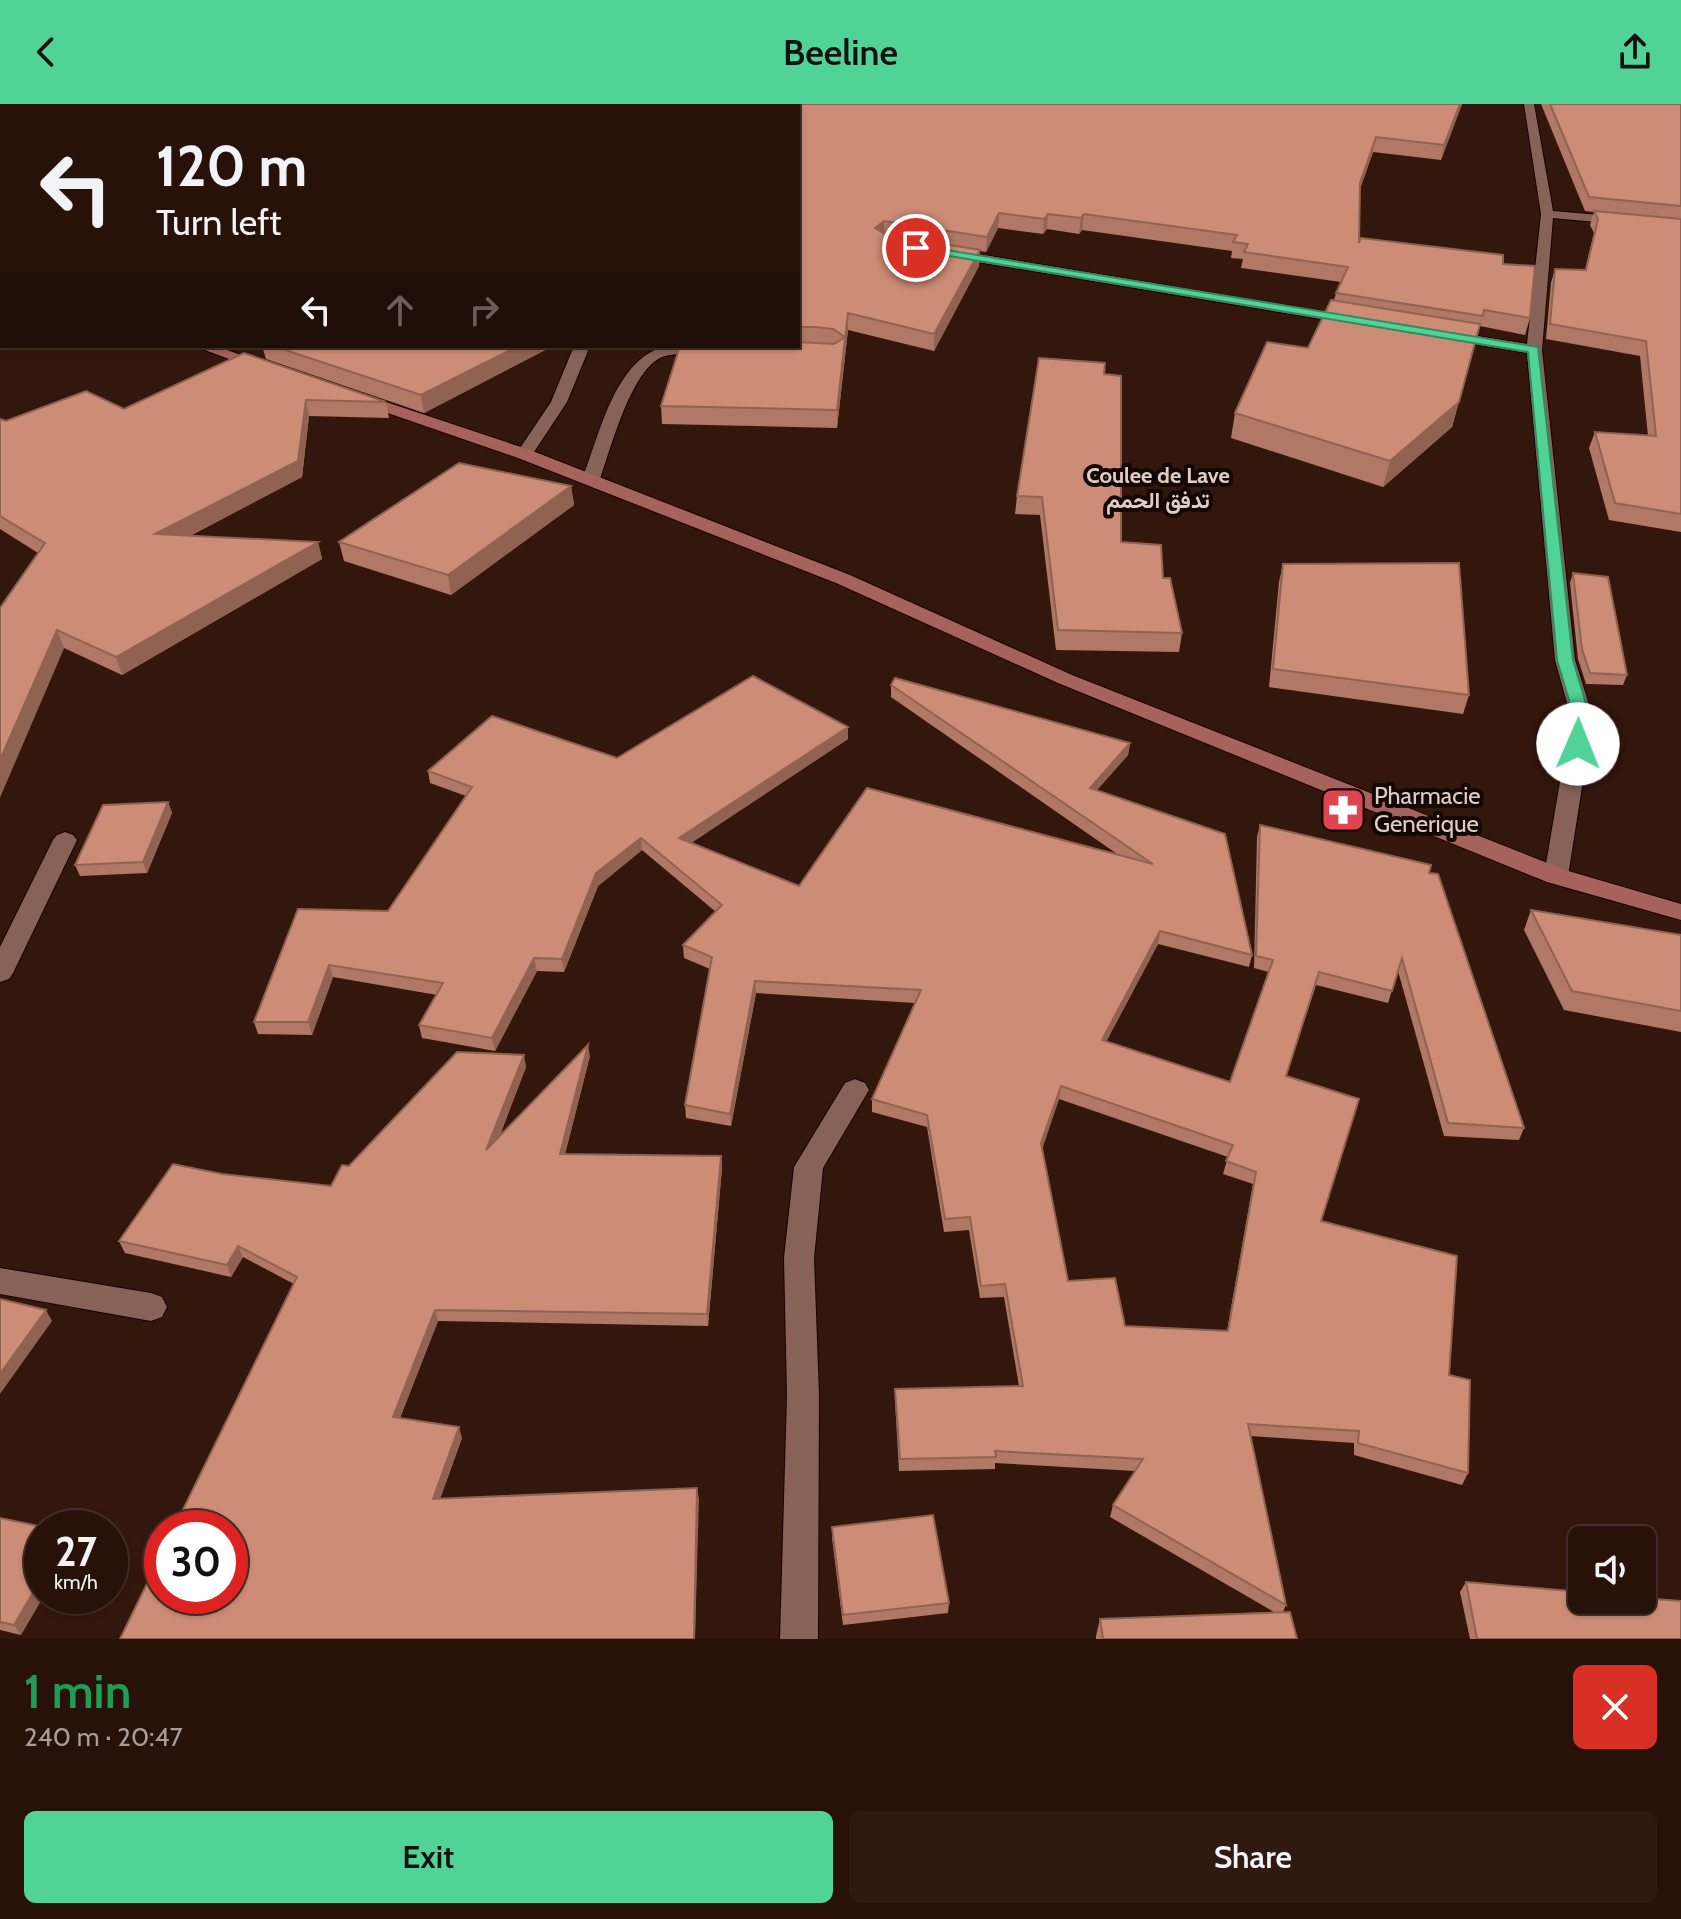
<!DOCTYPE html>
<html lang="en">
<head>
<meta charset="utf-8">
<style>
  body { margin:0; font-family:Cabin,Vazirmatn,sans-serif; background:#2f1a12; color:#f1f3f6; height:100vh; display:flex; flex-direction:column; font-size:30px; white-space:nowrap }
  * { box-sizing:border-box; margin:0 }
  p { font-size:26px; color:#a49d9c }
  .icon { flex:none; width:44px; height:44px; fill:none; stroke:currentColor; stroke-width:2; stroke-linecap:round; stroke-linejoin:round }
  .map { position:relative; height:1535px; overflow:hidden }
  .panel { display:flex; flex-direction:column; background:#271109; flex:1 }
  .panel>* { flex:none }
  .top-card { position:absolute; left:0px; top:0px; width:800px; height:244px; box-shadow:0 2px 6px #0004,0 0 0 2px #43312a; background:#271109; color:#f1f3f6; overflow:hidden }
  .fabs { position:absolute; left:1568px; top:1422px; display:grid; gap:16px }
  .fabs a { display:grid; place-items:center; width:88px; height:88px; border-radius:12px; background:#271109; box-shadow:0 2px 6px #0004,0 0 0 2px #43312a; font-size:40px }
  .speed { position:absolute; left:24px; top:1406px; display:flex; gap:16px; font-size:40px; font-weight:700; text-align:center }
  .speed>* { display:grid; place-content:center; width:104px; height:104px; border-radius:50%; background:#271109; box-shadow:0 2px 6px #0004,0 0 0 2px #43312a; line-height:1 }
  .speed small { font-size:20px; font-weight:400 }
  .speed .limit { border:12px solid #d22; background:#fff; color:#111 }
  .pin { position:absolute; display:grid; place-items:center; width:68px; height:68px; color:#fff; margin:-34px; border:4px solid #fff; border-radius:50%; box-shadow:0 2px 8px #0007 }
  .me { position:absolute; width:88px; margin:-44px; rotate:1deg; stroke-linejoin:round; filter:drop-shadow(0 0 6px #0008) }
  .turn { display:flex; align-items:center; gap:28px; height:168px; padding:0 24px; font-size:36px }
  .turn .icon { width:104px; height:104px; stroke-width:2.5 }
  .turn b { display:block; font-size:56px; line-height:68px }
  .lanes { display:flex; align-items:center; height:76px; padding:0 24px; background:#0003; justify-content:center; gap:40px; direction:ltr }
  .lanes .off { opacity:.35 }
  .round { display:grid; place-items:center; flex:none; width:84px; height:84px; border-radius:12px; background:#2f1a12 }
  .head { display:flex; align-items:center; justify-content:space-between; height:136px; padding:0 24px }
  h1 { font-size:48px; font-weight:600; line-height:60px; color:#1e9e55 }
  .action { display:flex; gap:16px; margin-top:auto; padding:16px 24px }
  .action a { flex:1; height:92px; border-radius:12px; background:#51d397; color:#111; font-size:32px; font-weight:600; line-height:92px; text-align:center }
  .action a+a { background:#2f1a12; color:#f1f3f6 }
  header { display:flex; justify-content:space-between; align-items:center; height:104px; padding:0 24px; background:#51d397; color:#111; font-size:36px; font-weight:600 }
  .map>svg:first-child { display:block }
</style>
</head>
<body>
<header><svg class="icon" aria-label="back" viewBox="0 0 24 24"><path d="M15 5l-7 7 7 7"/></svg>Beeline<svg class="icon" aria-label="share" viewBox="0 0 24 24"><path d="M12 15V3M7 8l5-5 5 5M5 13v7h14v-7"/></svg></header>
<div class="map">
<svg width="1681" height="1535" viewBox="0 0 1681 1535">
  <rect width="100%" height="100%" fill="#34170c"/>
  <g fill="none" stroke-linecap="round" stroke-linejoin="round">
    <g stroke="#1a0200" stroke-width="2">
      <path id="street" d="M1524 0H1534L1553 107 1681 118V126L1553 114 1542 246 1575 556 1593 613 1568 772 1565 778H1547L1544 772 1571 613 1555 556 1527 249 1444 235 1437 231 1444 227 1527 240 1541 110Z
        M947 145 1357 213 1364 217 1357 221 942 152V146Z
        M574 242H590L567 298 530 354H518L516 350 551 298Z
        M666 242 718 244C704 255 679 246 662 253 631 266 611 344 600 375L591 380 585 379 582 375C600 331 614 255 666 242Z
        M65 728 73 731 77 736 13 869 9 875 0 878V843L53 736 57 731Z
        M855 975 865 979 869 986 823 1064 814 1154 819 1291 818 1535H780L787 1291 784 1154 794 1063 845 979Z
        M0 1164 151 1189 162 1193 167 1203 162 1213 151 1217 0 1190Z"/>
    </g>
    <g stroke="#1a0200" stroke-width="2">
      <path id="secondary" d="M194 242H217L272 263 269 266H259Z
        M356 288 530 346 850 471 1072 571 1565 766 1681 800V816L1547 778 1058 579 836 479 518 354 350 296 348 293Z"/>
    </g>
    <use href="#street" fill="#876357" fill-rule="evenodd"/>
    <use href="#secondary" fill="#a6635d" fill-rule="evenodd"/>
  </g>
  <path fill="#b07865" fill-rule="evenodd" d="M0 0H1462L1441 56 1373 48 1360 85 1359 139 1503 160 1530 214 1525 231 1480 222 1452 323 1383 383 1231 334 1235 309 1308 244 1334 196 1336 189 1341 178 1241 164 1243 155 1231 154 1232 147 1082 126 1079 130 1047 125 1043 130 998 124 986 148 980 147 979 162 934 247 848 226 837 324 662 320 661 302 798 242V2H2V151H0Z
    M1541 0H1681V428L1609 416 1589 344 1595 328 1648 332 1640 252 1546 235 1551 179 1555 165 1585 166 1594 129 1590 121 1594 108 1585 107Z
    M262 242H553L424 309 266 255Z
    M244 249 386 298 389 314 309 312 302 373 190 432 318 438 322 455 122 571 64 544 0 693V504L38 449 0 425V315L6 317 124 305Z
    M1104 270 1121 438 1163 474 1182 529 1179 548 1056 546 1040 411 1015 410 1017 392Z
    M571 382 574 401 451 491 344 457 339 438Z
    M1283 460 1469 591 1463 610 1269 583 1279 478Z
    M1573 469 1627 571 1623 581 1586 580 1578 555 1570 479Z
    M891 581 1130 639 1128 651 1097 686 1252 851 1249 863 1158 840 1106 938 1230 978 1269 868 1254 864 1257 733 1260 721 1429 769 1524 1024 1519 1036 1444 1032 1398 867 1388 899 1316 881 1286 972 1321 1117 1449 1271 1468 1369 1462 1381 1354 1351V1339L1250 1332 1286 1501 1283 1508 1297 1535H1096V1532L1100 1515 1274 1508 1110 1413 1113 1401 1135 1367 995 1359V1365L899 1367 895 1297V1285L1019 1282 1004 1193 980 1194 969 1126 944 1128 927 1023 872 1008V995L915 899 756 889 731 1022 686 1014 685 1001 710 865 684 854 683 841 716 808 642 746 598 782 564 868 537 867 495 947 422 934 419 921 437 891 333 873 312 931 258 930 254 918 388 807 466 692 430 679 428 667 617 654 848 635 691 739 799 782 1120 752 891 593ZM1059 995 1228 1053 1223 1070 1253 1080 1227 1227 1125 1222 1068 1177 1042 1044Z
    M168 698 172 709 147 769 80 772 75 761Z
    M1531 806 1681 831V928L1564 906 1524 826Z
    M590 952 565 1050 721 1052 722 1064 708 1222 438 1217 400 1314 462 1334 440 1395H699L120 1535 294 1180 243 1153 231 1173 125 1149 119 1137 222 1070 331 1082 349 1062 526 963 499 1034Z
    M0 1414 21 1531 0 1526Z
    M832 1423 949 1499 948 1509 843 1521 832 1434Z
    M1466 1478 1681 1535H1470L1460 1488Z"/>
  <path fill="#906252" d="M1460 0H1462L1441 56 1444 41Z
    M1376 33 1373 48 1357 94 1360 79Z
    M999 109 998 124 986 148 987 133Z
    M1048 110 1047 125 1043 130 1044 115Z
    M1084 110 1082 126 1079 130 1081 114Z
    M884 117V132L875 124Z
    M980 146 979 162 934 247V230Z
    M848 209V226L837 324V306Z
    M1480 220 1452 323 1383 383 1390 357Z
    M518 242H553L424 309 421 291Z
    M306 296 309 312 302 373 160 447 155 430Z
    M571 382 574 401 451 491 448 471Z
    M318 438 322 455 122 571 116 553Z
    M57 526 64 544 0 693V656Z
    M848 623V635L680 746 679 734Z
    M1130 639 1128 651 1088 696 1090 684Z
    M168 698 172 709 147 769 143 758Z
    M641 734 642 746 598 782 564 868 562 855 596 769Z
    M1160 827 1158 840 1100 949 1102 936Z
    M534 854 537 867 495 947 492 934Z
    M329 861 333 873 312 931 308 918Z
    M755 877 756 889 731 1022 730 1010Z
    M588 941 590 952 562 1062 560 1050Z
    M524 951 526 963 489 1058 486 1046Z
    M1061 982 1059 995 1040 1052 1041 1039Z
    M721 1052 722 1064 708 1222 707 1210Z
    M238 1142 243 1153 231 1173 227 1161Z
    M46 1206 52 1217 0 1290V1270Z
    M435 1206 438 1217 396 1324 393 1313Z
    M459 1323 462 1334 436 1406 433 1395Z
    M697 1384 699 1395 695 1535H694Z
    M42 1473V1492H44L21 1531 14 1521Z"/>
  <path fill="#cd8c75" stroke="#906252" stroke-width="2" fill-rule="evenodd" d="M0 0H1460L1444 41 1376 33 1360 79 1359 139 1361 134 1503 151V160L1535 162 1530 214 1484 206 1483 212 1336 189 1348 163 1244 148 1248 140 1233 138 1237 131 1084 110 1081 114 1048 110 1044 115 999 109 987 133 884 117 875 124 885 130 980 146 934 230 848 209 837 306 661 302 680 242H798V238L834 240 845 233 833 225 815 223H798V2H2V60H0Z
    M1550 0H1681V102L1589 93Z
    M2 68V136L0 135V69Z
    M1594 107 1681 115V410L1615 399 1595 328 1656 332 1646 237 1550 220 1555 165 1586 166 1598 115Z
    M1331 196 1480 220 1459 298 1390 357 1235 309 1267 238 1308 244Z
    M273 242H518L421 291Z
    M244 249 386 298 306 296 298 357 155 430 318 438 116 553 57 526 0 656V504L45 439 0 412V315L6 317 86 287 124 305Z
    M1039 254 1105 259 1104 270 1121 272V438L1161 441 1163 474H1170L1182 529 1058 526 1042 393 1017 392Z
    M459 359 571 382 448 471 339 438Z
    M1459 459 1469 591 1273 565 1283 460Z
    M1573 469 1608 473 1627 571 1590 569 1582 545Z
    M753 572 848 623 679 734 799 782 867 684 1153 760 891 581 895 574 1130 639 1090 684 1225 730 1252 851 1160 827 1102 936 1230 978 1273 856 1256 852 1260 721 1431 761 1429 769 1438 770 1524 1024 1448 1019 1402 854 1392 887 1319 868 1286 972 1359 995 1321 1117 1457 1152 1449 1271 1470 1276 1468 1369 1358 1339 1359 1327 1248 1320 1286 1501 1113 1401 1143 1355 995 1347 996 1353 900 1355 895 1285 1023 1282 1005 1180 981 1182 970 1113 945 1115 927 1011 872 995 921 886 755 877 730 1010 685 1001 712 853 683 841 722 801 641 734 596 769 562 855 534 854 492 934 419 921 443 879 329 861 308 918H254L298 805 388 807 472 683 428 667 492 612 617 654ZM1061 982 1233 1041 1226 1057 1256 1068 1228 1227 1125 1222 1115 1174 1068 1177 1041 1039Z
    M168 698 143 758 75 761 103 701Z
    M1531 806 1681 831V907L1572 887Z
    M588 941 560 1050 721 1052 707 1210 435 1206 393 1313 459 1323 433 1395 697 1384 694 1535H120L162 1449V1492H230V1424H174L297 1173 238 1142 227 1161 119 1137 173 1060 222 1070 331 1082 342 1061 349 1062 457 948 524 951 486 1046Z
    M0 1195 46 1206 0 1270Z
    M933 1411 949 1499 843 1511 832 1423Z
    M0 1414 48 1424H42V1473L14 1521 0 1518Z
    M1466 1478 1582 1488V1496H1642V1494L1681 1497V1535H1477Z
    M1290 1508 1297 1535H1103L1100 1515Z"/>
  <path fill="#51d397" stroke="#358962" stroke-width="2" d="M916 141 1538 243 1573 556 1590 613 1584 643H1572L1570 640 1574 613 1557 556 1528 248 913 146V142Z"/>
  <defs>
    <g id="pharmacy-square" transform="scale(2.3)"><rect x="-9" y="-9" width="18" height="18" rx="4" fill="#e0444e" stroke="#130704"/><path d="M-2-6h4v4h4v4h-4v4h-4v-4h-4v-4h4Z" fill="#fff"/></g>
  </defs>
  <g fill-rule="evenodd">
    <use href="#pharmacy-square" x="1343" y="706"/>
  </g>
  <g text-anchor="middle" stroke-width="8" stroke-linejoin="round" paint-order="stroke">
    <g font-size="22" font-weight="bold" fill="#e1ccc5" stroke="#130704">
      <text x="1158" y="379">Coulee de Lave<tspan x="1158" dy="25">تدفق الحمم</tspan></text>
    </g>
    <g font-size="24" fill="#e1ccc5" stroke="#130704" text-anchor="start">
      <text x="1374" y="700">Pharmacie<tspan x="1374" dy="28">Generique</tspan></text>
    </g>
  </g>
</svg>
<div class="fabs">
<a><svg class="icon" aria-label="sound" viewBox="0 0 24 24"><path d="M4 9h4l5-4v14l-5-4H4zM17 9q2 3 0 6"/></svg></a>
</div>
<div class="speed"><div>27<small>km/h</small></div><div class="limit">30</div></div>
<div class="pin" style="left:916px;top:144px;background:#d93025"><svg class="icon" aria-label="arrive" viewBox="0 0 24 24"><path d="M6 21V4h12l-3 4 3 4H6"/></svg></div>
<svg class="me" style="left:1578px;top:640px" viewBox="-20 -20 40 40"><circle r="19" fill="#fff"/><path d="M0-13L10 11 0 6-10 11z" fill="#51d397"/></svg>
<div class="top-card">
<div class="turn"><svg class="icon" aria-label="left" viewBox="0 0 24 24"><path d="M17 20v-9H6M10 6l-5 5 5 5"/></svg><div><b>120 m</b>Turn left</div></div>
<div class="lanes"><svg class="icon" aria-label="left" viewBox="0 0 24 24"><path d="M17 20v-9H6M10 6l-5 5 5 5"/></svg><svg class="icon off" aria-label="ahead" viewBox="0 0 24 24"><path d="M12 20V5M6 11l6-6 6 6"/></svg><svg class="icon off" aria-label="right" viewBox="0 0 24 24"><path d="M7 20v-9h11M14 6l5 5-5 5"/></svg></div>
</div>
</div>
<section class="panel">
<div class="head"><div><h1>1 min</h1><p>240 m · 20:47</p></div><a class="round" style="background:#d93025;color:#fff"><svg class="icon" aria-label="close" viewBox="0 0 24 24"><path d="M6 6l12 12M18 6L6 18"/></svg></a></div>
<div class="action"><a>Exit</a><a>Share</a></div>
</section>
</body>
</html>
